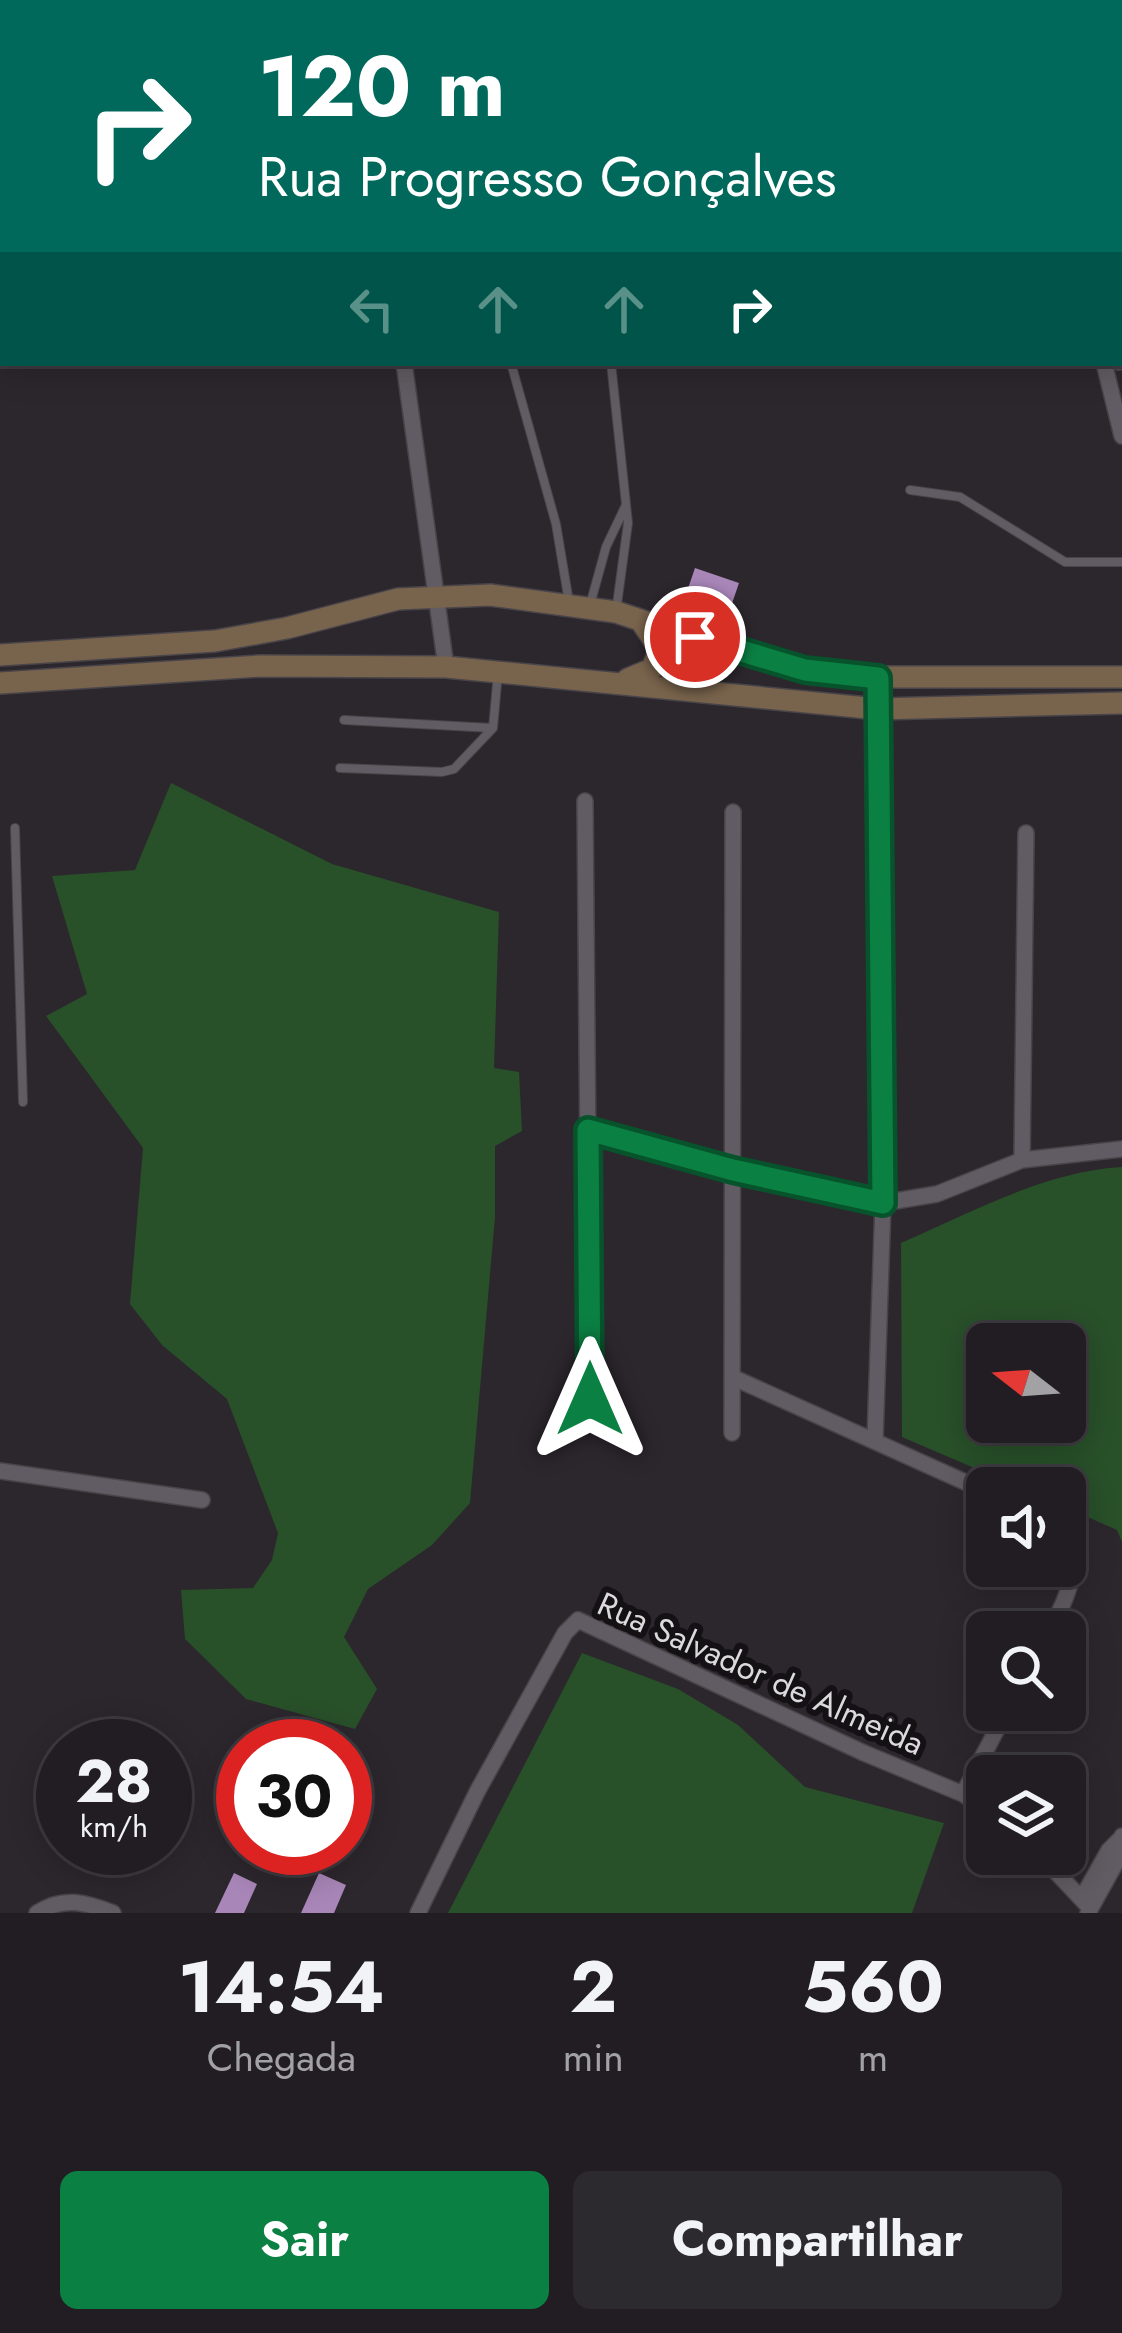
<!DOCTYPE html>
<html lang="pt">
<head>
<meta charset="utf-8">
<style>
  body { margin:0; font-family:Jost,sans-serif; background:#2d2a2f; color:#f1f3f6; height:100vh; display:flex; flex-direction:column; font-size:45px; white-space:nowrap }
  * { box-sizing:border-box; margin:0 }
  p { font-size:39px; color:#a2a2a5 }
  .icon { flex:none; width:66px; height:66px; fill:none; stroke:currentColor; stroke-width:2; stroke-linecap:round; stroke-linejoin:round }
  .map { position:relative; height:1913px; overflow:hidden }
  .drawer { display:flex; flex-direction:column; background:#211d22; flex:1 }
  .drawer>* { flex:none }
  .top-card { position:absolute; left:0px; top:0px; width:1122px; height:366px; box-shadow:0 6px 30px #0003,0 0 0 3px #3e3b40; background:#00695c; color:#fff; overflow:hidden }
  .needle { width:78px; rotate:287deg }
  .controls { position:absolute; left:966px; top:1323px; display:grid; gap:24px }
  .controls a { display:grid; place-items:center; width:120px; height:120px; border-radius:18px; background:#211d22; box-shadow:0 6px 30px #0003,0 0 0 3px #3e3b40; font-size:60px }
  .speed { position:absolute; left:36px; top:1719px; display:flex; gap:24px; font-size:60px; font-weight:700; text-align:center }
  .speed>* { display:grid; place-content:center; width:156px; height:156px; border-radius:50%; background:#211d22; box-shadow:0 6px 30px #0003,0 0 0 3px #3e3b40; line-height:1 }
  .speed small { font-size:30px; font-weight:400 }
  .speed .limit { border:18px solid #d22; background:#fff; color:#111 }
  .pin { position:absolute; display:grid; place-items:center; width:102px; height:102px; color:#fff; margin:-51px; border:6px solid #fff; border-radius:50%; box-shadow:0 3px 12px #0007 }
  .me { position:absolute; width:132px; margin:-66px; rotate:0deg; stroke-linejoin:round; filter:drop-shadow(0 0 9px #0008) }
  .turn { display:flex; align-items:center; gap:42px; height:252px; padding:0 60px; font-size:54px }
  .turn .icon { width:156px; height:156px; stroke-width:2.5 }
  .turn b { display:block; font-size:84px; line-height:102px }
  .lanes { display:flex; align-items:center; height:114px; padding:0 60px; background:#0003; justify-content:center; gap:60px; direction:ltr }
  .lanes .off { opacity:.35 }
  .eta { display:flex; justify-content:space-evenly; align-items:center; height:204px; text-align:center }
  .eta b { font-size:72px; font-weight:700; line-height:84px }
  .cta { display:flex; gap:24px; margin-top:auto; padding:24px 60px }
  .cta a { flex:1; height:138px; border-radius:18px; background:#0b8043; color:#fff; font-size:48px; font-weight:700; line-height:138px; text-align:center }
  .cta a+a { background:#2d2a2f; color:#f1f3f6 }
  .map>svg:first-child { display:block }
</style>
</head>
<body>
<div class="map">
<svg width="1122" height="1913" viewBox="0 0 1122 1913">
  <rect width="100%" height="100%" fill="#2c272d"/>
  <path fill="#285029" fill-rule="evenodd" d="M171 783 332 864 499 912 494 1068 519 1072 522 1131 495 1146V1217L470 1503 432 1545 368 1589 344 1637 377 1689 355 1729 246 1699 185 1639 181 1590 253 1588 272 1560 278 1533 227 1399 162 1345 130 1304 143 1148 46 1016 87 994 52 876 135 870Z
    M1122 1167V1542L1117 1530 1065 1507V1488H1021L902 1437 901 1243C970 1213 1046 1171 1122 1167ZM987 1344H1065V1422H987Z
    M582 1653 678 1689 738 1725 805 1787 944 1823 912 1913H448Z"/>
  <path fill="#a886b8" d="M695 568 739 583 726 621 682 606Z
    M234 1873 257 1884 244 1913H215Z
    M319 1873 346 1885 334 1913H301Z"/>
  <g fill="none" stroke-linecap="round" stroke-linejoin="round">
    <g stroke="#484449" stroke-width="10">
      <path id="service" d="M2 0 3 3
        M536 3 543 0
        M511 363 556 524 569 602
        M611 363 628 523 616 612
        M910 490 960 497 1065 562H1122
        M590 605 606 547 625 507
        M344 720 492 728
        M340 768 442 772 454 769 493 728 498 673
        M15 828 23 1102"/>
    </g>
    <g stroke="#484449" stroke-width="18">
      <path id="minor" d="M96 3 98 0
        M361 3 362 0
        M1119 58 1122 57
        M0 131 3 129
        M1119 211 1122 210
        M1119 362 1122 361
        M404 363 446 667
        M1104 363 1122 436
        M585 801 590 1399
        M588 1130 733 1170 883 1203 937 1194 1022 1160 1122 1149
        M1022 1160 1026 833
        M732 1377 987 1492
        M732 1433 733 812
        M875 1440 883 1203 877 678
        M0 1471 202 1500
        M1049 1632C1065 1602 1080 1575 1065 1542
        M963 1794 1007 1710
        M1039 1854 1090 1908
        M1082 1898 1109 1850 1121 1838
        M37 1913C63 1896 85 1902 113 1913
        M418 1913 477 1792 565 1633 578 1620 864 1753 963 1794 987 1811
        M1088 1913 1119 1857 1122 1836"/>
    </g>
    <g stroke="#484449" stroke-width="24">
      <path id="secondary" d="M0 655 215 641 287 628 398 599 490 595 616 612 734 651 805 669 859 677H1122
        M628 679 652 669 660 649 641 621
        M0 683 260 666 446 667 878 709 1122 703"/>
    </g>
    <use href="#service" stroke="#615c63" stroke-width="8"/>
    <use href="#minor" stroke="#615c63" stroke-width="15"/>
    <use href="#secondary" stroke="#78634c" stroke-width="21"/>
  </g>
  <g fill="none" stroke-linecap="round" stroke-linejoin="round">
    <g stroke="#07532c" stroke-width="30">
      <path id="route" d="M590 1399 588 1130 733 1170 883 1203 878 678 805 670 695 637"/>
    </g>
    <use href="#route" stroke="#0b8043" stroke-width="21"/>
  </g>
  <g text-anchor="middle" stroke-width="12" stroke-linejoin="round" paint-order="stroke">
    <g font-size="33" fill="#dcd9dd" stroke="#131114">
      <text transform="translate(761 1673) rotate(24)" y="12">Rua Salvador de Almeida</text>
    </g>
  </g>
</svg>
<div class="controls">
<a><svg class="needle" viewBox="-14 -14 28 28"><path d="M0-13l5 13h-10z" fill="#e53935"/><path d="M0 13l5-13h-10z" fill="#a2a2a5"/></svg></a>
<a><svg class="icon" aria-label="sound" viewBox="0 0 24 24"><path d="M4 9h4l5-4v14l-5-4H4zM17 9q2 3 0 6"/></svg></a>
<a><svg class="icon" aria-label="search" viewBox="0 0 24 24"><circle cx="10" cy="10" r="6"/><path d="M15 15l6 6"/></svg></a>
<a><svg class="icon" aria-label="layers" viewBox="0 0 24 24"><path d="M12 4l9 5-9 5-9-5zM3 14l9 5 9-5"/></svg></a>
</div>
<div class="speed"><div>28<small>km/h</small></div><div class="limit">30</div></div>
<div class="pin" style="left:695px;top:637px;background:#d93025"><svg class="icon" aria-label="arrive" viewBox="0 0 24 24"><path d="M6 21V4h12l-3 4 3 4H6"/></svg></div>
<svg class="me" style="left:590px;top:1399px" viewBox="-20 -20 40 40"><path d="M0-17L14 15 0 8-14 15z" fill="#0b8043" stroke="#fff" stroke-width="4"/></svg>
<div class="top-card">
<div class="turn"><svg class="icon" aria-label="right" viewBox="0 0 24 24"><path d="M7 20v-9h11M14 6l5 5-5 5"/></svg><div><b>120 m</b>Rua Progresso Gonçalves</div></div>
<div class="lanes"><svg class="icon off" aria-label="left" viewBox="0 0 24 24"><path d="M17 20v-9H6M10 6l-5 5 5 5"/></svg><svg class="icon off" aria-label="ahead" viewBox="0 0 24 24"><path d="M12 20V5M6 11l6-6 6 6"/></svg><svg class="icon off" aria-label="ahead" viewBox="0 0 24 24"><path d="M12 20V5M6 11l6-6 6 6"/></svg><svg class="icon" aria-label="right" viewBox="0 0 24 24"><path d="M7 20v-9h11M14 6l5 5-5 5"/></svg></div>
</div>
</div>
<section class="drawer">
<div class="eta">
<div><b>14:54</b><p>Chegada</p></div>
<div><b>2</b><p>min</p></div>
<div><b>560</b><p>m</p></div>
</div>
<div class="cta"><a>Sair</a><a>Compartilhar</a></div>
</section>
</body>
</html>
